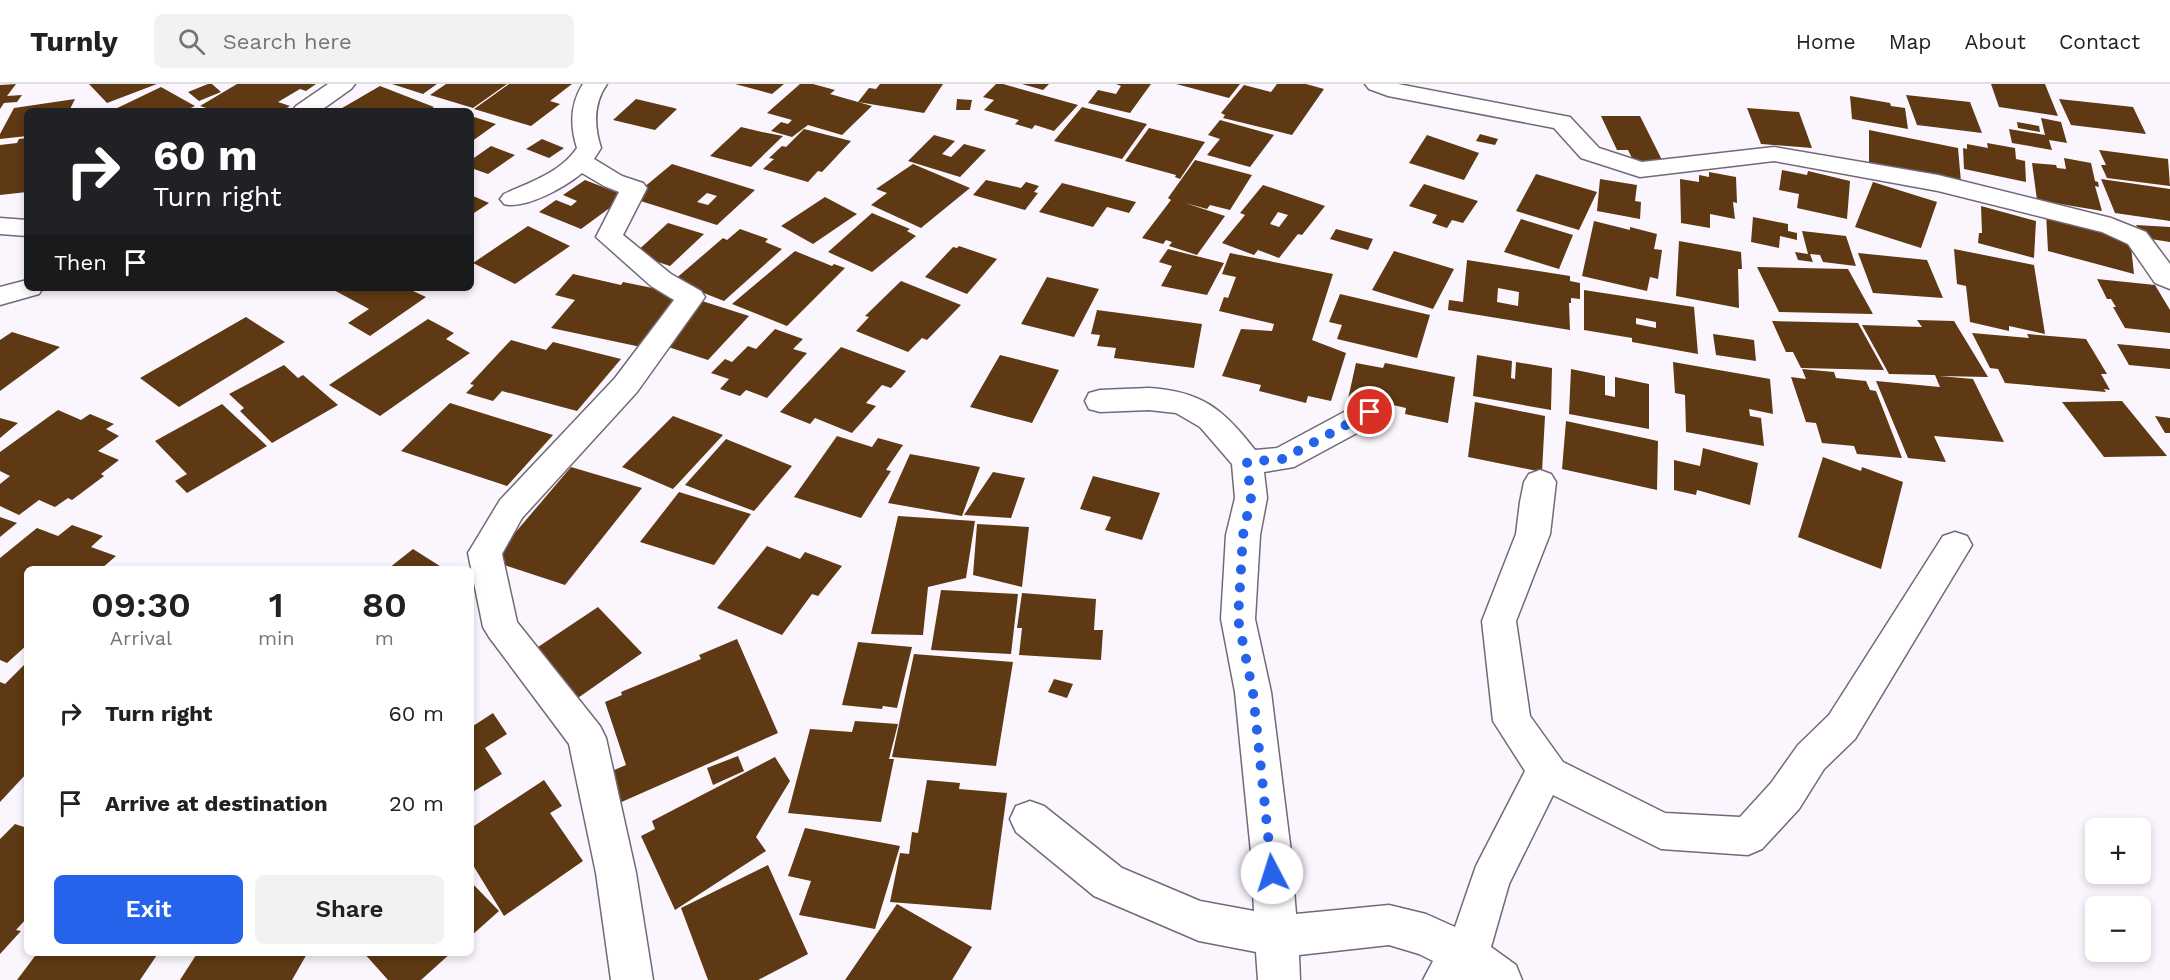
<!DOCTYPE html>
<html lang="en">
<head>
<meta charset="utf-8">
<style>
  body { margin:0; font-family:"Work Sans",sans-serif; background:#f2f2f2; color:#202124; height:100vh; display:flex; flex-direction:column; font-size:22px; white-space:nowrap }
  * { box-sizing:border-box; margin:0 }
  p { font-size:20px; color:#757577 }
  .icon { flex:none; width:33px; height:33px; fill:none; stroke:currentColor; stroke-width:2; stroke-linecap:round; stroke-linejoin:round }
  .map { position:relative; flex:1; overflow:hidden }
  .panel { position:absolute; left:24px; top:482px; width:450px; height:390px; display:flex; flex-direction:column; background:#fff; border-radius:9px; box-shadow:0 3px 9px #0003 }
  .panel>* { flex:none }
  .guide { position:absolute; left:24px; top:24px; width:450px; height:183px; border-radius:9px; box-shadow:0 3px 9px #0003; background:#202124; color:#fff; overflow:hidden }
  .tools { position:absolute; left:2085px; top:734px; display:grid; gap:12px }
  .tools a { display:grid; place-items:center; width:66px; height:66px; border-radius:9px; background:#fff; box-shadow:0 3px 9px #0003; font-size:30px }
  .pin { position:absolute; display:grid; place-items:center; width:51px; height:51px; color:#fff; margin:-26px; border:3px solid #fff; border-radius:50%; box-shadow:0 2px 6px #0007 }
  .me { position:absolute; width:66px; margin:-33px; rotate:355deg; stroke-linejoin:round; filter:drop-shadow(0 0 4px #0008) }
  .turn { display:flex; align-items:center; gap:21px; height:126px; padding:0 30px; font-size:27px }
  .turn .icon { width:78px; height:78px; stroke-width:2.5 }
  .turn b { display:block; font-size:42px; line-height:51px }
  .then { display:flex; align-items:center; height:57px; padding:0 30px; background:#0003; gap:12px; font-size:22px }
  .eta { display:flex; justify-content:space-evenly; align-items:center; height:102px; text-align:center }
  .eta b { font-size:36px; font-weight:600; line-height:42px }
  .action { display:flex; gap:12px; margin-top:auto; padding:12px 30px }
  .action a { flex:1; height:69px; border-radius:9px; background:#2563eb; color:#fff; font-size:24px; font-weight:600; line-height:69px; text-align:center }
  .action a+a { background:#f2f2f2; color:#202124 }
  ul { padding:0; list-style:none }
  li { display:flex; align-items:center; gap:18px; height:90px; padding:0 30px }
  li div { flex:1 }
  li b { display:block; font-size:22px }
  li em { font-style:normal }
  header { display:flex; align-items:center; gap:36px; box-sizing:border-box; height:84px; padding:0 30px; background:#fff; border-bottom:2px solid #e0e0e0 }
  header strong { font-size:28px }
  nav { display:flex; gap:33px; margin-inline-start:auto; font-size:21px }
  .search { width:420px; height:54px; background:#f2f2f2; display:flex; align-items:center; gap:15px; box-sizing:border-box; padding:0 21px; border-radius:9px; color:#757577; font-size:22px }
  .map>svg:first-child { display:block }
</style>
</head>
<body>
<header>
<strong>Turnly</strong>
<div class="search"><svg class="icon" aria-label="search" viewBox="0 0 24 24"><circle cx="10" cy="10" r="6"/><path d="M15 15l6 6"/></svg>Search here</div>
<nav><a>Home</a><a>Map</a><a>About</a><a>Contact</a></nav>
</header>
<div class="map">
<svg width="2170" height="896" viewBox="0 0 2170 896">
  <rect width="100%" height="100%" fill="#fbf6fd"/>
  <path fill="#5e3913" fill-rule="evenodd" d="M16 0 7 12 22 11 17 18 4 19 0 25V1Z
    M89 0H157L107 19Z
    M208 0H212L221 8 199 17 188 8Z
    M237 0H316L306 7 300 5 278 18 290 22 282 27H216L200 22Z
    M392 0H437L423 10Z
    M446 0H507L473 24 430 11Z
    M509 0H572L550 17 560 20 531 42 474 25Z
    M735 0H784L772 10Z
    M800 0H813L835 6 830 10 872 22 842 51 808 41 792 53 771 47 781 38 788 40 792 36 767 29Z
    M880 0H943L924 29 858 18 869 4 876 5Z
    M996 0H1003L1078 21 1054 47 1035 41 1032 45 1015 40 1019 36 984 26 994 16 983 13Z
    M1022 0H1049L1043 6Z
    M1116 0H1151L1130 29 1088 19 1098 6 1116 10 1121 2Z
    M1176 0H1240L1229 14Z
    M1277 0H1306L1324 5 1292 51 1223 34 1225 31 1221 29 1244 1 1271 8Z
    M1991 0H2045L2058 32 1999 23Z
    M380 2 434 23 428 27H337Z
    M161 3 195 22 184 27H111Z
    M1906 11 1970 18 1982 49 1917 41Z
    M1850 12 1890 19 1891 22 1905 24 1908 45 1852 35Z
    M75 15 69 27H27V52L0 55V50L14 24Z
    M636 15 674 24 677 25 655 46 613 36Z
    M957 15 972 16 970 26H956Z
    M2059 15 2133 23 2146 50 2071 41Z
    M1082 23 1147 40 1122 75 1054 57Z
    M1747 24 1799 28 1812 64 1761 60Z
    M471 32 496 40 471 58Z
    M1601 32H1640L1664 80H1635L1628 66H1617Z
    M2041 34 2061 38 2067 59 2049 56 2052 66 2012 59 2009 45 2045 51Z
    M1220 36 1274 51 1250 83 1207 71 1220 55 1208 51Z
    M2017 38 2039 42 2040 48 2018 44Z
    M741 43 762 48 783 52 751 83 710 72Z
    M1149 44 1205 58 1180 95 1175 93 1176 91 1125 77Z
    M804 45 851 57 822 88 818 87 808 98 763 85 774 75 769 74 782 62 786 63Z
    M1869 46 1958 64 1961 98 1869 79Z
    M1480 50 1498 55 1495 61 1476 57Z
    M934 51 955 57 942 70 951 73 964 60 986 66 960 93 908 77Z
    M1427 51 1479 69 1464 96 1409 79Z
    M27 54V108L0 111V61L17 59 19 55Z
    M542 55 564 64 549 74 526 65Z
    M1987 59 2015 64 2016 75 2025 77 2026 98 1964 85 1963 64 1967 65V60L1988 64Z
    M491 62 515 71 488 90 471 84V76Z
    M2099 66 2168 75 2170 102 2107 94 2101 81H2106Z
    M2064 74 2091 79 2095 97 2098 98 2099 103 2095 102 2102 127 2037 116 2032 79 2056 81 2057 84 2066 85Z
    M1195 76 1252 91 1230 126 1210 121 1207 125 1185 119 1225 132 1197 171 1169 162 1172 158 1166 156 1163 160 1142 154 1171 116 1168 114Z
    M672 80 755 106 717 141 631 114ZM707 109 717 112 708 121 697 118Z
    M913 80 970 104 921 144 871 121 887 109 876 105Z
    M1782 86 1807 91 1808 87 1850 97 1847 135 1797 124 1799 110 1779 106Z
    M1709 88 1736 93 1737 119 1733 118 1735 135 1710 130V144L1681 139 1680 95 1699 98V91L1709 93Z
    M1536 90 1597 108 1579 146 1516 127Z
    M1600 95 1637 101 1635 117 1641 118 1640 135 1597 127Z
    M2101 95 2170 105V137L2115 129Z
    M585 96 626 112 581 145 539 128 556 116 571 122 577 117 563 111Z
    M986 96 1021 104 1026 98 1039 102 1034 108 1038 109 1025 126 973 111Z
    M1873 98 1937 118 1921 164 1855 143Z
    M1062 99 1136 118 1129 129 1107 123 1093 143 1039 128Z
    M1424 100 1478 117 1463 139 1452 136 1447 144 1432 139 1437 131 1409 122Z
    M1263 101 1325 122 1302 151 1298 150 1279 174 1258 166 1254 171 1222 159 1245 131 1240 129ZM1278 128 1288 131 1279 143 1270 140Z
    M471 111 489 119 471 131Z
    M825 113 857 130 813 160 781 142Z
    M1981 122 2036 137 2034 174 1978 159 1979 149H1982Z
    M872 129 910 145 907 147 916 152 872 188 828 168Z
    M2046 129 2130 153 2134 190 2048 167Z
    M1753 133 1788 140V147L1797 149V156L1780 152 1779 164 1751 158Z
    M1521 135 1573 151 1559 185 1504 168Z
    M1594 137 1630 146V143L1657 150 1654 165 1662 166 1658 195 1650 193 1647 207 1582 192Z
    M668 139 704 150 670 182 634 170Z
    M2136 141 2170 143V158L2144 154Z
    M528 142 570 162 515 200 473 179Z
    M740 145 768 155 765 158 782 165 724 217 673 197 723 154 727 156Z
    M1336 145 1373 155 1368 166 1330 155Z
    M1802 147 1846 152 1856 182 1823 178 1820 171 1810 170 1813 178 1798 176 1795 168 1808 170Z
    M1679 157 1741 168 1742 185H1738L1739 224 1676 212Z
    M959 162 997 175 967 210 925 193 953 163 957 164Z
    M1168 165 1224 179 1207 211 1161 202 1172 182 1159 178Z
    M1954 165 2034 181 2045 250 2009 242V247L1970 238 1966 202 1957 200Z
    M795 167 832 182 834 180 845 184 787 242 732 220Z
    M1394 167 1454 185 1433 225 1372 206Z
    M1230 169 1333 190 1312 256 1346 269 1331 317 1308 312 1306 319 1259 307 1261 301 1222 292 1241 245 1272 247 1274 240 1219 227 1224 213 1228 214 1236 193 1222 190Z
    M1858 169 1927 176 1943 214 1873 209Z
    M1467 176 1570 192V197L1580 199V215L1571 214V219H1569L1570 246 1448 226 1449 216 1463 218ZM1498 204 1519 208 1518 222 1497 218Z
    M1757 183 1848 185 1873 230 1779 228Z
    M573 190 621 201 623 198 682 210 641 263 551 244 575 216 555 211Z
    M1047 193 1099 205 1074 253 1021 240Z
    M2097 195 2155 201 2170 226V249L2125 244 2113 223H2116L2111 215H2107Z
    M901 197 961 221 927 256 922 254 908 268 856 247 869 233 865 232Z
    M330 204H417L413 207 426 213 370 252 348 239 369 225Z
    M1584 206 1694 223 1698 270 1632 258V254L1584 246ZM1636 234 1656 238V244L1636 240Z
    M1340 210 1430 231 1417 274 1337 255 1342 241 1329 238Z
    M702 217 749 232 708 276 659 260Z
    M1097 226 1202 240 1194 284 1114 274 1116 264 1097 262 1100 251 1091 250Z
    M246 233 285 258 179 323 140 294Z
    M428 235 454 249 446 255 470 269 380 332 329 301Z
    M1917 236 1954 237 1988 293 1939 292 1973 295 2004 358 1934 352 1946 378 1908 374 1876 297 1940 303 1935 291 1889 290 1862 241 1922 243Z
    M1772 237 1858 239 1884 286 1801 284 1793 268H1786Z
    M775 245 803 255 793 265 807 269 767 314 746 306 740 312 720 305 729 295 711 289 725 275 732 278 748 262 756 265Z
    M12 248 60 263 0 307V256Z
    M1972 249 2029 254 2027 250 2086 255 2107 290H2101L2110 306 2104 305 2106 308 2005 299 1998 285 1990 284Z
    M1713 250 1754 256 1756 277 1716 271Z
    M511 256 546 266 553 258 621 275 577 327 502 307 493 317 466 309 474 301 470 300Z
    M2117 260 2170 265V285L2129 281Z
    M841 263 906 287 891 304 882 301 866 319 876 322 852 349 815 334 810 340 780 328Z
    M1000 271 1059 286 1032 339 970 323Z
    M1477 271 1512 277 1511 294 1515 295 1516 278 1552 284 1551 326 1473 312Z
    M1673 278 1770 295 1773 330 1749 325 1750 332 1761 334 1764 362 1686 348 1685 311 1675 309Z
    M1356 279 1383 284 1385 279 1455 293 1448 339 1405 330 1406 324 1371 316 1370 320 1348 315Z
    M284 281 298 294 303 291 338 321 272 359 240 327 244 324 229 310Z
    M1571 285 1605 292V311L1615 313V293L1649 300V345L1569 330Z
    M1802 285 1834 288 1836 294 1866 297 1870 306 1876 307 1902 374 1857 370 1854 362 1822 359 1816 339 1806 338 1791 293 1806 295Z
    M2122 317 2167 372 2104 373 2062 318Z
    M1475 318 1545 332 1542 388 1468 373Z
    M450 319 553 351 507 402 401 367Z
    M222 320 267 362 187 409 175 397 187 390 155 357Z
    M58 326 81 336 90 330 114 340 106 345 119 352 98 367 119 376 101 390 104 392 72 416 68 414 55 423 39 416 19 431 0 422V400L10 392 0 387V368Z
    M673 332 723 351 673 405 622 383Z
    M2155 332 2170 334V349H2165Z
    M0 334 18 339 0 354Z
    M1566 337 1658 357 1657 406 1562 385Z
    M837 352 872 363 878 354 903 361 886 386 891 387 861 434 794 413Z
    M726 355 792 382 754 427 685 401Z
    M1703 364 1758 379 1750 421 1697 406 1696 411 1674 406V376L1700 382Z
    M910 370 980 383 962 432 888 419Z
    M1823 373 1861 387 1862 383 1903 398 1881 485 1798 453Z
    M571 383 642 404 565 501 495 478 497 470Z
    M993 388 1025 394 1011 434 964 431Z
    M1093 392 1160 409 1142 456 1105 446 1111 433 1080 425Z
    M679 408 751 430 714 481 640 458Z
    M898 432 975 437 966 494 928 503 923 551 871 550Z
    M0 433 17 439 0 453Z
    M977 440 1029 443 1022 503 973 491Z
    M72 441 103 452 91 463 116 472 102 484H27V561L7 579 0 576V474L37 444 58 452Z
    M767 462 800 475 805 468 842 482 818 512 812 510 782 551 717 524Z
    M413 465 443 484H389Z
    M941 506 1018 510 1011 570 931 566Z
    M1022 509 1096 515 1094 546H1103L1101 576 1019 571 1022 544H1017Z
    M598 523 642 569 575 616 532 567Z
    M737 555 778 649 617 720 607 689 626 681 605 618 622 611 621 608 701 575 699 571Z
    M858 558 912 563 897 624 883 622 882 625 842 621Z
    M914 570 1013 578 996 682 892 673Z
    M27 578V689L0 718V598L5 600Z
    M1054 595 1073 600 1067 614 1048 608Z
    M493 629 507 650 485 664 502 690 471 709V639L473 642Z
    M855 637 898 640 889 675H894L881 738 788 729 810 645 852 648Z
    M738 672 744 687 713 701 707 684Z
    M775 673 790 697 756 753 766 767 675 826 641 752 655 745 652 737Z
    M544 696 562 722 550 729 583 777 504 832 471 778V744Z
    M927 696 960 699 959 705 1007 709 991 826 890 818 900 769 909 770 912 748 918 749Z
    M15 740 27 744V834L16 846 21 847 0 870V755Z
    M805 744 900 762 875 845 799 831 811 797 788 792Z
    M768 781 808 870 758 896H708L681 824Z
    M471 798 499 827 471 852Z
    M897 820 972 863 952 896H845Z
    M38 868H159L140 896H17Z
    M198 868H308L292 896H180Z
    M363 868H452L421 896H388Z"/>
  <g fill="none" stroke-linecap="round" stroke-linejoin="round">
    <g stroke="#746878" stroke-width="3">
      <path id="minor" d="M328 0H355L351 5 320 27H292L296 22Z
        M583 0H607C593 20 594 42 601 64L594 75 622 92 643 99 647 104 623 151 671 190 701 207 705 213 637 308 522 434 502 470 517 538 600 642 606 654 636 789 653 896H611L596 789 569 660 489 553 483 543 468 469 500 416 615 294 674 216 651 202 596 153 619 108 604 102 582 89C565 103 525 126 504 120L500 115 504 110C530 98 560 89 577 64 570 42 570 20 583 0Z
        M1365 0H1398L1570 33 1599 64 1642 78 1774 63 1938 91 2111 134 2146 148 2170 180V205L2155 199 2128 160 2102 148 1938 107 1774 77 1640 93 1581 74 1554 44 1388 12 1369 5Z
        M0 134 27 136V152L0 150Z
        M27 196V204H43L39 210 0 221V203Z
        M1149 304C1202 307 1224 326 1255 366L1277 364 1359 320 1370 317 1381 320 1385 328 1381 336 1294 383 1264 388 1267 414 1260 451 1255 535 1271 608 1291 768 1296 830 1389 821 1426 830 1455 843 1476 782 1525 687 1493 637 1482 537 1516 450 1520 418 1524 398 1529 390 1540 386 1551 390 1556 398 1550 450 1516 537 1530 632 1563 678 1665 729 1740 733 1771 699 1798 661 1829 631 1943 452 1955 448 1967 452 1972 461 1855 655 1824 685 1799 725 1762 765 1748 771 1661 765 1553 711 1509 800 1491 863 1516 881 1522 896H1423L1433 877 1419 870 1389 861 1299 871 1300 896H1258L1256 868 1199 857 1094 812 1016 748 1010 735 1016 722 1030 717 1044 722 1122 784 1200 817 1254 827 1251 768 1235 608 1221 535 1226 451 1235 414 1232 380 1200 343 1176 329 1149 326 1100 328 1089 325 1085 317 1089 309 1100 306Z"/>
    </g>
    <use href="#minor" fill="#fff" fill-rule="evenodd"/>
  </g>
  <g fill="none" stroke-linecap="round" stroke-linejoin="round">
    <path stroke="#2563eb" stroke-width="10" stroke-dasharray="0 18" d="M1272 789 1253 609 1238 535 1243 451 1251 414 1247 378 1283 375 1370 328"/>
  </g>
</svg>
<div class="tools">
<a>+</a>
<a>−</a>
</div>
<div class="pin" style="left:1370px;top:328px;background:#d93025"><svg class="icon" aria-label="arrive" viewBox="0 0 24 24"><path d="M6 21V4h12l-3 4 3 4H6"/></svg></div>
<svg class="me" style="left:1272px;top:789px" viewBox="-20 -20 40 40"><circle r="19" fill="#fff"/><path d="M0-13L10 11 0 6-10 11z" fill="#2563eb"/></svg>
<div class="guide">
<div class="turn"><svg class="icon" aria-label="right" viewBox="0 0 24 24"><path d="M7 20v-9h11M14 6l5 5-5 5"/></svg><div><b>60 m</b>Turn right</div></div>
<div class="then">Then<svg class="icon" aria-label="arrive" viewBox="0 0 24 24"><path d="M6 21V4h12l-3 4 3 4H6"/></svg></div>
</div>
<section class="panel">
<div class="eta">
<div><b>09:30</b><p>Arrival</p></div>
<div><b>1</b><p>min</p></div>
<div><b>80</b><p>m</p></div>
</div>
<ul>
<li><svg class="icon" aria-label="right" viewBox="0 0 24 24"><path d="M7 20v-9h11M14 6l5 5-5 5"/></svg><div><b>Turn right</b></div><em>60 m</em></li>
<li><svg class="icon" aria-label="arrive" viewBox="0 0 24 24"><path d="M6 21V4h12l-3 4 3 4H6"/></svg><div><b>Arrive at destination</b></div><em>20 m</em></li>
</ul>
<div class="action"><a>Exit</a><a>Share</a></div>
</section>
</div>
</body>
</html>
